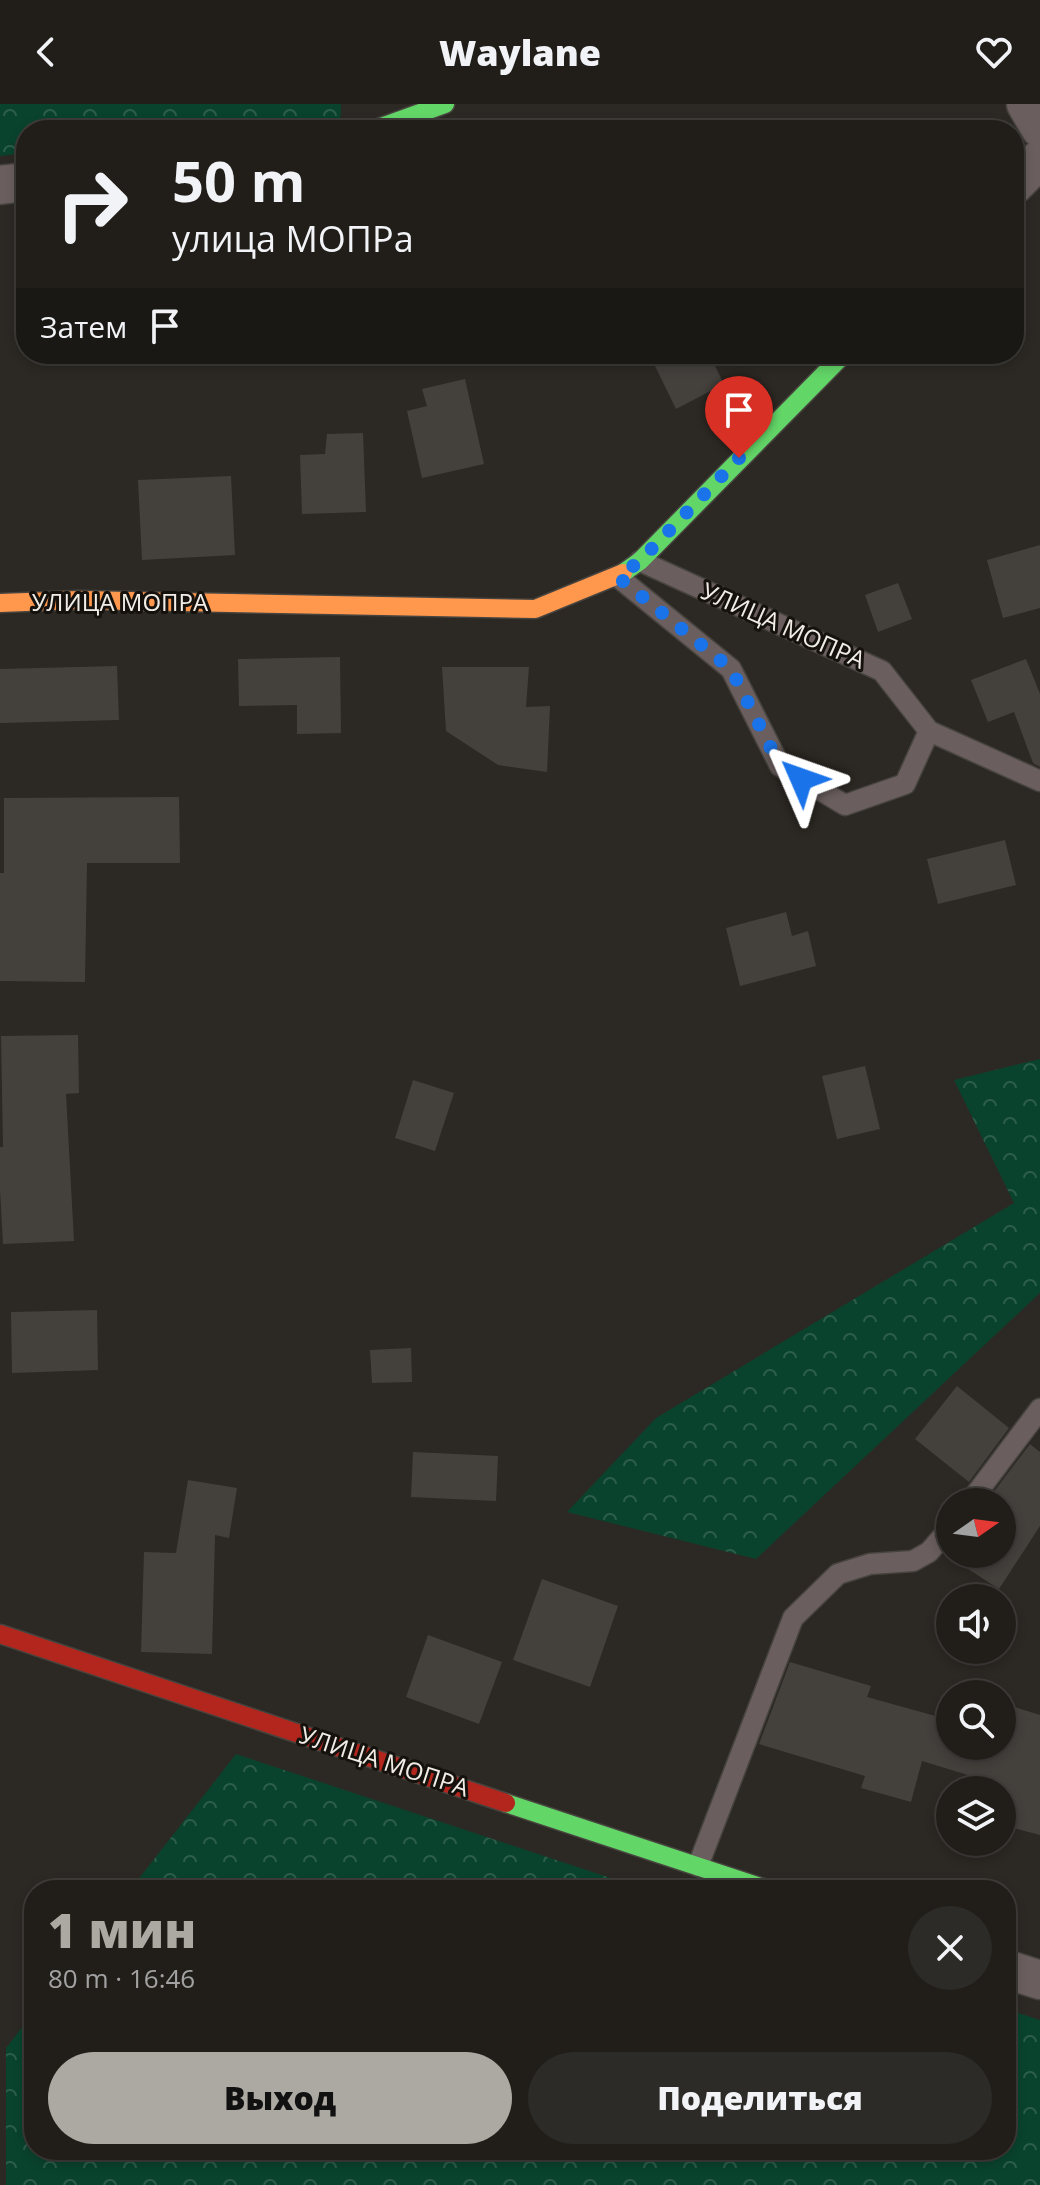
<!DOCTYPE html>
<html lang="ru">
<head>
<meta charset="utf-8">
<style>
  body { margin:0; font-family:"Open Sans",sans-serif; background:#2d2b27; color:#f1f3f6; height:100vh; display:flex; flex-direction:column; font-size:30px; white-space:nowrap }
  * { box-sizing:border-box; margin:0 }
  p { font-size:26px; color:#a2a2a2 }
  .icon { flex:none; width:44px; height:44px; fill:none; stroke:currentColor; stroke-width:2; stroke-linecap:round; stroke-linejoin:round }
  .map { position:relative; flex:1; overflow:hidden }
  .drawer { position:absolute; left:24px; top:1776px; width:992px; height:280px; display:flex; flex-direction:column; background:#211e1a; border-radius:32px; box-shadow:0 4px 12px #0003,0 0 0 2px #3e3c39 }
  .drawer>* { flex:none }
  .guide { position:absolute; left:16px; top:16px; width:1008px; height:244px; border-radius:32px; box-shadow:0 4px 12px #0003,0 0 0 2px #3e3c39; background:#211e1a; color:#f1f3f6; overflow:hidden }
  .needle { width:52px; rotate:76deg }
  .buttons { position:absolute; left:936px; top:1384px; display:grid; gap:16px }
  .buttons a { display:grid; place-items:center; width:80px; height:80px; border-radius:50%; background:#211e1a; box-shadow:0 4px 12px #0003,0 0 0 2px #3e3c39; font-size:40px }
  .pin { position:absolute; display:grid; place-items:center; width:68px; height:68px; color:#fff; margin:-82px -34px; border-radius:50% 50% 50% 0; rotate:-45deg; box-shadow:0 0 8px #0007 }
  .pin .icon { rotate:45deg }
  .me { position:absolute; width:88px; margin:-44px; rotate:313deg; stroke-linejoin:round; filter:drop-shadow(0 0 6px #0008) }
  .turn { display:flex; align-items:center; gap:28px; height:168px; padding:0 24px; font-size:36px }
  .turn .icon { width:104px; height:104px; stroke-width:2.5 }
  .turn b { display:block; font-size:56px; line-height:68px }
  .then { display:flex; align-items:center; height:76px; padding:0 24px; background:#0003; gap:16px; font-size:30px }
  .round { display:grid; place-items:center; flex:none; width:84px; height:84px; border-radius:42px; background:#2d2b27 }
  .overview { display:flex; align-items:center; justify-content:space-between; height:136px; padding:0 24px }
  h1 { font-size:48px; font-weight:800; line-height:60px; color:#aca8a2 }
  .button { display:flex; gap:16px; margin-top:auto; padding:16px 24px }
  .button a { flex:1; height:92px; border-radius:48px; background:#aca8a2; color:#111; font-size:32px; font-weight:800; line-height:92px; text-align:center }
  .button a+a { background:#2d2b27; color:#f1f3f6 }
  header { display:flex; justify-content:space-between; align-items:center; height:104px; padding:0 24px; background:#211e1a; font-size:36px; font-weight:800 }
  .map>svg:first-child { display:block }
</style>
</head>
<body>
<header><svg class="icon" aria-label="back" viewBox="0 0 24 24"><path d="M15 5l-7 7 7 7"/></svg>Waylane<svg class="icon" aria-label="heart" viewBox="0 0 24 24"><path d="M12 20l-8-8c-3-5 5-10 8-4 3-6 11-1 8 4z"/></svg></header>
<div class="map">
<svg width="1040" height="2081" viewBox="0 0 1040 2081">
  <defs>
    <pattern id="forest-crowns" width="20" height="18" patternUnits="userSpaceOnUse" patternTransform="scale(2)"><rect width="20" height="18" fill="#09432d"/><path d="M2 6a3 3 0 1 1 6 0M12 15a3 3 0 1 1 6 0" fill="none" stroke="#2d5e4b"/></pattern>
  </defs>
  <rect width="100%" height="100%" fill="#2c2823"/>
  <path fill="url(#forest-crowns)" d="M0 0H341L340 22 293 26H26V49L0 52Z
    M1040 955V1189L756 1455 567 1408 656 1314 1014 1099 954 976Z
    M236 1650 647 1786H130Z
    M1006 1905 1040 1916V2081H6V1944L34 1908V2046H1006Z"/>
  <path fill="#44413d" d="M674 250H709L724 280 676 305 654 260Z
    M465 275 484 360 422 374 407 307 427 302 422 285Z
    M363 329 366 408 302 410 300 351 325 350 327 330Z
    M231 372 235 451 142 456 138 376Z
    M1040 441V504L1003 514 987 456Z
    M898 479 912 515 878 528 865 491Z
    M340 553 341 629 297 630V601L239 602 238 555Z
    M1026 555 1040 590V663L1033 659 1014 608 988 618 971 576Z
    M117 562 119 616 0 619V565Z
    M442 563H529L526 603 550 602 547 668 498 661 446 627Z
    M179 693 180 759H87L85 878 0 877V769H4V694Z
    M1005 736 1016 781 938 800 927 755Z
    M786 808 792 832 808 827 816 862 740 882 726 824Z
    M78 931 79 989 66 990 74 1137 3 1140 0 1086V1043H3L1 932Z
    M865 962 880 1025 837 1035 822 972Z
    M413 976 454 989 435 1047 395 1034Z
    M97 1206 98 1266 12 1269 11 1208Z
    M411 1244 412 1278 372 1279 370 1246Z
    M957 1282 1009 1324 969 1378 915 1335Z
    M1030 1340 1040 1348V1422L999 1485 948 1452 950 1448V1450H1002V1398H986Z
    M413 1348 498 1352 496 1397 411 1393Z
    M188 1376 237 1384 229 1434 215 1431 212 1550 141 1548 144 1448 176 1449Z
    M542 1475 618 1502 590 1583 513 1556Z
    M428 1531 502 1558 479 1620 406 1593Z
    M790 1558 871 1582 867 1593 950 1616V1642H1002V1599L1040 1611V1731L1002 1721V1686H992L994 1679 922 1657 911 1698 861 1684 865 1672 759 1640Z"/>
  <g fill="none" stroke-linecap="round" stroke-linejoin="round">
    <g stroke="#47443f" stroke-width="23">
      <path id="lane" d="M618 473 731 565 780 662 845 701 905 680 929 627 882 567 640 457
        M929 627 1040 677
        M970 1398 1040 1305
        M698 1762 793 1514 838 1470 870 1460 913 1457 929 1448 950 1424"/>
    </g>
    <g stroke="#47443f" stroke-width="41">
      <path id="street" d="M1026 0 1040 24
        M0 81 26 78
        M1014 81 1040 55
        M1006 1865 1040 1876"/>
    </g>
    <g stroke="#47443f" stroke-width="21">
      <path id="fast" d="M373 26 445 0
        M623 469 640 457 844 250
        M506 1699 769 1786"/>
    </g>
    <g stroke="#47443f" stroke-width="21">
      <path id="slow" d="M0 499 79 496 535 505 623 469"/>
    </g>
    <g stroke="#47443f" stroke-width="21">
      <path id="jam" d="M0 1530 506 1699"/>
    </g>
    <use href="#lane" stroke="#6a5f5e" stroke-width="20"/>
    <use href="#street" stroke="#6a5f5e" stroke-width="38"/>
    <use href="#fast" stroke="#63d668" stroke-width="18"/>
    <use href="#slow" stroke="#ff974d" stroke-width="18"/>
    <use href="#jam" stroke="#b3261e" stroke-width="18"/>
  </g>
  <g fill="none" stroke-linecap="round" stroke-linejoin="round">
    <path stroke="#1a73e8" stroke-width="14" stroke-dasharray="0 25.2" d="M739 354 640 457 618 473 731 565 780 662 801 675"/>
  </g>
  <g text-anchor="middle" stroke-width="6" stroke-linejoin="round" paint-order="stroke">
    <g font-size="24" fill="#f1ede6" stroke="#15120e">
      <text x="120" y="507">УЛИЦА МОПРА</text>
      <text transform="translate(783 522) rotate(24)" y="8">УЛИЦА МОПРА</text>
      <text transform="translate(384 1658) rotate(18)" y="8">УЛИЦА МОПРА</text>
    </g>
  </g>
</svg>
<div class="buttons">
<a><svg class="needle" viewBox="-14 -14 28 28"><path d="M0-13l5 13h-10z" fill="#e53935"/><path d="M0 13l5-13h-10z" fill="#a2a2a2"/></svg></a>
<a><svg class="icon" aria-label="sound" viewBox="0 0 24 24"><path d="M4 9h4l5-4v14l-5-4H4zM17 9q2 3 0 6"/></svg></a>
<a><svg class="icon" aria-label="search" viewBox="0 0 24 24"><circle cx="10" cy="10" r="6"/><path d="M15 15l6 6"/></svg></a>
<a><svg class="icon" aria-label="layers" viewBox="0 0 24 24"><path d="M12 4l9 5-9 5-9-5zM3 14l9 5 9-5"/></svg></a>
</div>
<div class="pin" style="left:739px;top:354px;background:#d93025"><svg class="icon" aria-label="arrive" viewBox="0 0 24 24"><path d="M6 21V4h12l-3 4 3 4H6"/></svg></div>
<svg class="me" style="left:801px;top:675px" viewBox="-20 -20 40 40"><path d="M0-17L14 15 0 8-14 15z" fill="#1a73e8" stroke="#fff" stroke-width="4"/></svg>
<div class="guide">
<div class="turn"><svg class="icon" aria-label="right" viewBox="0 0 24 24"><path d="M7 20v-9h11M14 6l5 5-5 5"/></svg><div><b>50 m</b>улица МОПРа</div></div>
<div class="then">Затем<svg class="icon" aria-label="arrive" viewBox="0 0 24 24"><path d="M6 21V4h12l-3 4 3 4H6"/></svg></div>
</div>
<section class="drawer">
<div class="overview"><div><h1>1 мин</h1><p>80 m · 16:46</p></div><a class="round"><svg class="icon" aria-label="close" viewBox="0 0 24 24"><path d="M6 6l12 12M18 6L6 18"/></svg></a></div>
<div class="button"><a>Выход</a><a>Поделиться</a></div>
</section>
</div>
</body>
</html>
